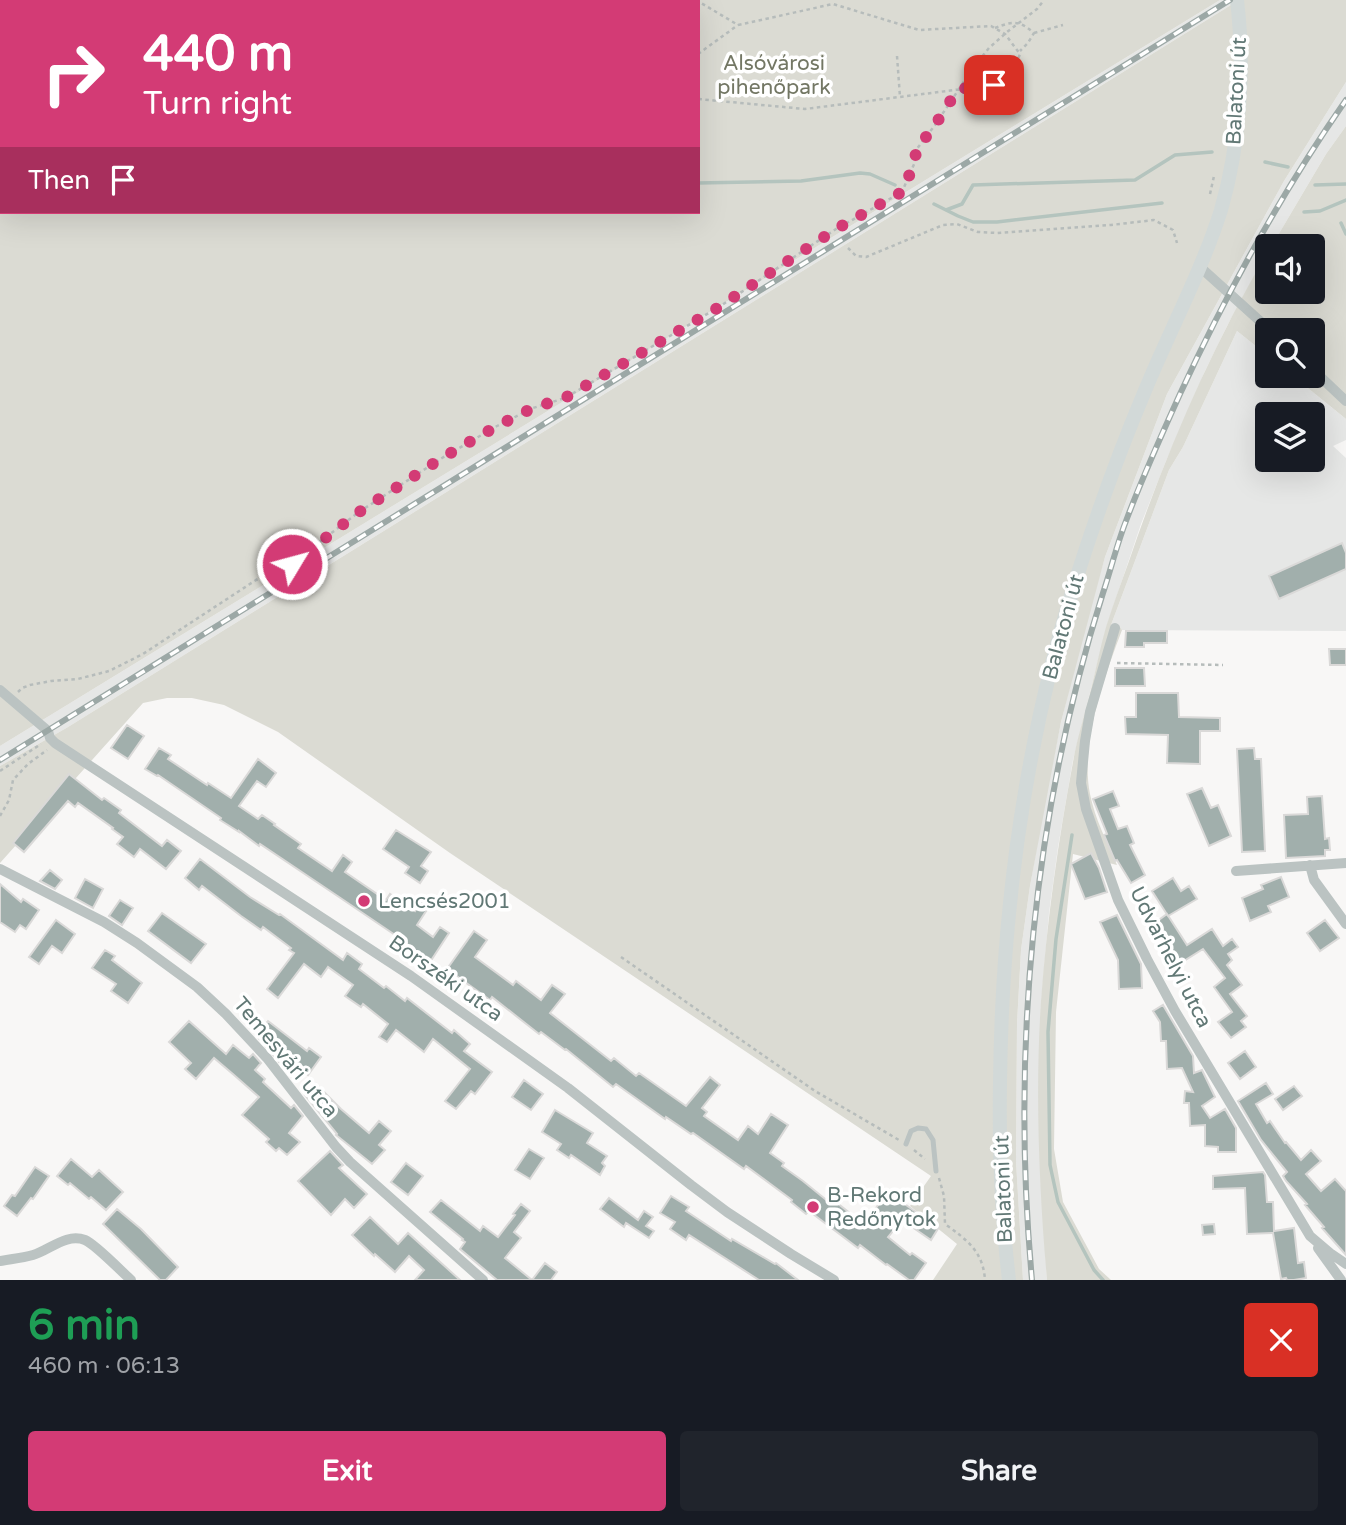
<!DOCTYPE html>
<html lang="en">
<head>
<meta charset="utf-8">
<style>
  body { margin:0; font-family:"Varela Round",sans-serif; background:#20242c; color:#f1f3f6; height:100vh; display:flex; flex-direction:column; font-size:26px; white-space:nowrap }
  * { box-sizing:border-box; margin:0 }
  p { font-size:23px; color:#9ea1a6 }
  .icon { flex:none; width:38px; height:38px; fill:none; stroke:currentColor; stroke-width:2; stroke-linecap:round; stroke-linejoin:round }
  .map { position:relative; height:1280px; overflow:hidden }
  .panel { display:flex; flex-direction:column; background:#171b24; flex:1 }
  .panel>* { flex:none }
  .hud { position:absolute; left:0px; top:0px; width:700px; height:214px; box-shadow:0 7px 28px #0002; background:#d33b75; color:#fff; overflow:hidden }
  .fabs { position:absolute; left:1255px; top:234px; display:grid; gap:14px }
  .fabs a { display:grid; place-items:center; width:70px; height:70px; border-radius:7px; background:#171b24; box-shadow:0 7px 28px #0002; font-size:35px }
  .pin { position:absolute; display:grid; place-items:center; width:60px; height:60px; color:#fff; margin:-30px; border-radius:14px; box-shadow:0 4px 10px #0006 }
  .me { position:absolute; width:77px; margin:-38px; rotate:53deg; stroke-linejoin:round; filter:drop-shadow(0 0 5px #0008) }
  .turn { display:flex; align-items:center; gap:24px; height:147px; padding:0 28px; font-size:32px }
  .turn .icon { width:91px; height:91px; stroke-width:2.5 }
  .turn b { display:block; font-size:49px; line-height:60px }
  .then { display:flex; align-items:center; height:66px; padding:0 28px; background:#0003; gap:14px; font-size:26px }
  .round { display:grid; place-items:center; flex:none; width:74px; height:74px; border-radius:7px; background:#20242c }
  .overview { display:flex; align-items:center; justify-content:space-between; height:119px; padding:0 28px }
  h1 { font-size:42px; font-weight:800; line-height:52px; color:#1e9e55 }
  .primary-button { display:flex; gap:14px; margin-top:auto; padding:14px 28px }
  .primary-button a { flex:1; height:80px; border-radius:7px; background:#d33b75; color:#fff; font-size:28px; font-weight:800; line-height:80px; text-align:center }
  .primary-button a+a { background:#20242c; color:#f1f3f6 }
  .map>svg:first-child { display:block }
</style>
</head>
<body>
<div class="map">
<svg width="1346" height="1280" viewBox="0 0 1346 1280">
  <rect width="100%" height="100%" fill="#f8f7f6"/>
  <path fill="#e6e7e6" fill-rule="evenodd" d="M1220 0H1239L68 727 0 766V746Z
    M1346 82V126L1326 154 1271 247H1267V253L1227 326 1205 371 1166 461 1141 524 1107 625 1073 760 1058 847 1049 913 1041 1004 1039 1089 1040 1169 1047 1280H1023L1016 1161 1017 1024 1021 950 1030 886 1044 806 1061 722 1086 622 1105 557 1167 394 1284 181Z
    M1237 331 1267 355V376H1293L1346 419V440L1333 446 1346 458V631L1122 630 1120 627 1111 625 1169 470 1183 447ZM1267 415H1312V460H1267Z"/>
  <path fill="#dbdbd3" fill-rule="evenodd" d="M0 0H1220L0 746ZM2 2H698V212H2Z
    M1239 0H1346V82L1284 181 1167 394 1105 557 1061 722 1030 886 1021 950 1017 1024 1016 1161 1023 1280H933L957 1244 910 1206 931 1176 450 853 278 732 224 705 192 698H167L143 703 0 863V766L68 727Z
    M1346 126V419L1293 376H1312V331H1267V355L1237 331 1183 447 1169 470 1111 625 1120 627 1122 630C1104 678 1080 743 1090 794 1095 819 1107 842 1117 865L1073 854 1056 1012 1054 1149 1063 1202 1099 1269 1111 1280H1047C1039 1190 1035 1091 1041 1001 1047 921 1058 841 1073 762 1077 738 1085 714 1091 689 1096 669 1100 648 1106 627 1113 605 1121 583 1129 561 1165 455 1210 350 1267 253V292H1312V247H1271L1326 154Z"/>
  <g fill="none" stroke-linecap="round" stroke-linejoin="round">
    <path stroke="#b4c4be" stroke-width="3.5" d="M1265 162 1288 167
      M698 183 801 181 860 173 870 174 895 185
      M1315 185 1346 184
      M0 188H2
      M934 204 958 216 973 222H997L1162 203
      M946 210 962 204 973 185 1135 180 1175 155 1212 152
      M1304 212 1320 211 1346 200
      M1341 223 1346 234
      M1072 835 1056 939 1048 1032 1050 1165 1058 1202 1094 1270 1103 1280"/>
  </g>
  <path fill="#a1afac" stroke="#dad9d8" stroke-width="2" d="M1342 543 1346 553V569L1279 599 1269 576Z
    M1126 631H1167V643H1144V647H1125Z
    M1329 649H1346V665H1330Z
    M1115 668H1144L1145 686H1115Z
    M1136 693H1178L1179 717 1220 718V731H1200V764L1167 763 1168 735 1126 734 1125 717H1136Z
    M127 725 144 736 128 759 111 748Z
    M159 748 171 755 168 759 207 785 208 783 231 798 258 759 276 773 266 787 257 781 239 806 258 819 262 815 275 824 274 825 301 844 298 848 332 871 343 855 352 862 345 872 386 900 390 894 415 911 424 897 432 902 417 925 433 937 440 927 449 933 430 962 398 937 339 897 260 844 259 846 239 831V832L220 820 221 818 158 775 157 776 145 769Z
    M1254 748 1255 759H1261L1265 851 1242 852 1237 749Z
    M69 774 102 800 104 798 121 810 119 813 162 846 167 840 181 851 166 869 140 849 134 857 117 844 123 837 112 829 113 828 78 803 75 807 68 801 24 852 13 843Z
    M1202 788 1211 808 1218 805 1231 836 1209 846 1187 794Z
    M1113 791 1119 806 1110 809 1118 829 1127 826 1134 843 1130 845 1145 875 1131 883 1117 860 1115 861 1104 835 1107 834 1093 799Z
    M1322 796 1325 839 1329 838 1330 850H1325V856L1286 858 1284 815 1308 814 1307 797Z
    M396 830 431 852 421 866 428 871 420 883 405 873 409 867 383 849Z
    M1091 853 1099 868 1107 892 1085 899 1071 864Z
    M200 859 250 897 279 915 280 914 343 960 347 953 362 964 359 969 384 988 386 986 405 1001 407 998 452 1033 454 1030 470 1044 464 1051 492 1072 475 1094 471 1091 456 1109 445 1101 470 1069 433 1039 424 1052 396 1030 387 1042 379 1037 388 1024 363 1004 361 1007 345 996 353 985 328 967 321 977 304 964 278 998 267 989 294 953 289 950 291 948 263 927 261 930 241 916 202 886 199 890 185 878Z
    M50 870 62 880 55 889 40 881Z
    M1281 877 1289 897 1268 906 1271 912 1250 921 1242 898 1263 889 1261 885Z
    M1173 878 1181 891 1189 886 1197 899 1168 916 1152 891Z
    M85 879 103 889 93 908 75 898Z
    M0 884 21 902 23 899 39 910 26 929 20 925 15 932 0 922Z
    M120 900 133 908 122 925 109 916Z
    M162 913 206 944 191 963 148 931Z
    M1167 914 1187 945 1212 929 1223 946 1232 939 1238 947 1228 954 1232 960 1227 965 1242 985 1230 994 1247 1016 1241 1021 1246 1027 1231 1038 1218 1022 1232 1012 1214 987 1225 978 1203 949 1171 969 1163 956 1169 952 1152 925Z
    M1117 915 1141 964 1142 988 1119 989 1118 960 1100 922Z
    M56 920 75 934 62 953 52 946 39 964 29 957Z
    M1325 920 1339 938 1320 951 1307 933Z
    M474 931 487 940 475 957 513 985 516 981 541 1000 552 985 565 994 550 1013 611 1061 614 1058 636 1076 639 1073 686 1106 710 1077 720 1085 702 1108 707 1112 704 1116 738 1140 748 1126 758 1134 771 1114 788 1125 770 1153 784 1163 782 1166 803 1181 830 1203 832 1199 855 1217 857 1214 866 1221 888 1192 913 1210 939 1227 931 1240 902 1220 888 1237 910 1255 912 1253 926 1263 914 1280H909L887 1264 886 1265 860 1245 858 1248 809 1211 806 1214 791 1202 792 1200 746 1166 744 1169 693 1133 691 1134 666 1117 665 1119 616 1084 613 1087 566 1049 565 1050 541 1032 539 1034 492 997 490 1000 447 969Z
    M105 950 115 956 112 960 142 983 128 1003 111 991 116 984 92 968Z
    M1163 1005 1193 1056 1194 1073 1202 1070 1215 1097 1202 1106 1210 1118 1225 1109 1236 1128V1152H1218V1147L1205 1146V1125L1190 1126 1189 1103H1184L1185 1091 1193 1092 1182 1068 1167 1069 1166 1041H1161L1160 1022 1153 1011Z
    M189 1021 226 1054 233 1045 249 1058 253 1054 261 1063 255 1070 265 1079 263 1082 291 1108 294 1105 303 1116 289 1133 300 1142 287 1155 279 1148 276 1151 266 1142 269 1139 242 1115 259 1097 234 1075 214 1058 196 1079 185 1069 191 1063 169 1042Z
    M268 1021 307 1051 309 1048 321 1057 308 1075 292 1063 289 1068 279 1062 256 1035Z
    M1245 1051 1256 1067 1240 1079 1228 1063Z
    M524 1080 543 1094 531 1110 512 1097Z
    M1266 1083 1273 1094 1256 1104 1267 1123 1270 1121 1285 1143 1286 1142 1301 1160 1311 1150 1321 1161 1306 1174 1321 1191 1335 1179 1346 1191V1255L1322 1228 1324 1227 1305 1205 1307 1204 1286 1181 1283 1176 1287 1172 1261 1140 1238 1101Z
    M316 1084 341 1109 369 1133 379 1121 391 1131 379 1145 385 1150 372 1164 336 1135 337 1134 305 1095Z
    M1294 1086 1302 1096 1283 1110 1275 1099Z
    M555 1110 593 1133 587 1143 607 1156 602 1163 605 1166 600 1175 571 1155 569 1158 557 1150 561 1144 542 1132Z
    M529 1149 544 1158 530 1179 515 1170Z
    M330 1151 343 1165 339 1168 367 1194 354 1208 345 1199 331 1215 298 1181Z
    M71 1159 92 1177 99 1170 123 1192 106 1210 91 1197 89 1199 70 1183 68 1185 57 1176Z
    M406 1163 423 1176 408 1195 391 1182Z
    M35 1167 49 1176 33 1199 31 1198 17 1216 4 1206 12 1195 15 1196Z
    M1263 1172 1265 1175 1267 1202H1273L1274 1231 1294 1228 1298 1263 1304 1262 1306 1278 1294 1280H1287L1286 1278 1281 1279 1273 1233 1247 1234 1245 1188 1213 1189V1176Z
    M671 1196 689 1207 686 1211 731 1241 732 1239 775 1264 776 1263 798 1280H759L689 1235 686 1240 670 1229 675 1222 660 1213Z
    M609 1198 638 1220 644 1211 653 1217 646 1226 654 1231 649 1238 626 1223 624 1227 600 1209Z
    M441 1200 480 1231 483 1226 498 1237 515 1215 513 1214 521 1204 530 1211 514 1232 521 1238 505 1258 532 1280H497L460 1249 465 1242 462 1240 463 1239 430 1212Z
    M117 1209 141 1229 178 1267 166 1280H160L103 1224Z
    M370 1217 398 1244 408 1233 460 1280H415L424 1270 409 1256 395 1272 375 1254 374 1256 352 1235Z
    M1214 1224 1215 1234 1203 1235 1202 1225Z
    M545 1263 557 1272 551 1280H532Z"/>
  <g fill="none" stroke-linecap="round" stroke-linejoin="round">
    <path stroke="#b6bcbb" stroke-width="2.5" stroke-dasharray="3.5 3.5" stroke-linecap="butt" d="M415 0 427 2
      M696 0 738 25 833 4 919 30 991 26 1005 34 1020 54 1012 74 994 85 805 109 698 99
      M10 2 12 0
      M0 9 2 8
      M995 28C1013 21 1019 20 1034 33L1028 43 1020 51
      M1034 33 1063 25
      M698 54 738 25
      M897 56 900 97
      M1210 194 1214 176
      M848 248 856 256 866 257 943 225 957 224 978 232 997 233 1111 225 1154 220 1173 230 1177 243
      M1117 663 1223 665
      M18 692 22 688 30 685 51 681 78 679 109 671 143 654 256 580 292 563 359 512 442 458 497 426 533 408 565 398 719 307 836 229 902 192 915 162 916 150 935 125 973 68 989 48 1007 32 1037 9 1044 0
      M0 771 41 744
      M0 816 9 800 13 780 28 764 47 750
      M621 957 815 1091 899 1140
      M914 1150 925 1159
      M939 1178 944 1196 945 1224C967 1240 983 1251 985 1280"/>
    <path stroke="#bbc3c2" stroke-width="5" d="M906 1144 911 1131 918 1128 926 1129 933 1140 936 1171"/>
    <path stroke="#bbc3c2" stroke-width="10" d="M1200 267 1271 331
      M1312 369 1346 401
      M1115 628 1090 712 1085 741 1081 783 1086 809 1118 900 1147 959 1175 1011 1310 1236 1330 1253 1346 1264
      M0 690 48 731 50 738 55 743 411 976 568 1088 691 1185 727 1212 791 1254 834 1280
      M1310 865 1314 880 1346 924
      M0 869 104 922 137 943 197 987 226 1014 267 1058 336 1147 350 1162 483 1280
      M1236 871 1346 863
      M1318 1248 1341 1280
      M0 1261C11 1259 22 1258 33 1255 50 1250 66 1233 85 1240 95 1244 121 1271 131 1280"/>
    <path stroke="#d2d9d8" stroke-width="14" d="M1009 1280C1001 1214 999 1148 1000 1082 1002 908 1026 732 1080 567 1099 508 1120 450 1144 393 1169 332 1201 273 1221 210 1240 145 1245 67 1237 0"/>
    <g stroke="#9ca8a6" stroke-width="6">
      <path id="rail" d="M0 760 1230 0
        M1032 1280C1011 1050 1033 813 1103 593 1111 569 1117 544 1126 521 1142 478 1161 436 1180 394 1227 292 1282 192 1346 100"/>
    </g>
    <use href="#rail" stroke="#fff" stroke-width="3.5" stroke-dasharray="10" stroke-linecap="butt"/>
  </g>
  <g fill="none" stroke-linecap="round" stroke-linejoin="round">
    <path stroke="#d33b75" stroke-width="12" stroke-dasharray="0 21.6" d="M292 564 359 512 442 458 497 426 533 408 565 398 719 307 836 229 902 192 915 162 916 150 935 125 958 89 994 85"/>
  </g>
  <g fill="#d33b75" stroke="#fff" stroke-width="2.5">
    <circle cx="364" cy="901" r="7"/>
    <circle cx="813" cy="1207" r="7"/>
  </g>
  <g text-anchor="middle" stroke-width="7" stroke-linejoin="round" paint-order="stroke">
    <g font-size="21" fill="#737764" stroke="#fff">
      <text x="774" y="70">Alsóvárosi<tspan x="774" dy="24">pihenőpark</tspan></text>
    </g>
    <g font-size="21" fill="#617875" stroke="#fff">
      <text transform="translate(1236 91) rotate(-87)" y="7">Balatoni út</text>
      <text transform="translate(1063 627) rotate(-75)" y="7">Balatoni út</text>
      <text transform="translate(1171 957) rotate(63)" y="7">Udvarhelyi utca</text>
      <text transform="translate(446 978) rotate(35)" y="7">Borszéki utca</text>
      <text transform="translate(286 1057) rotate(50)" y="7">Temesvári utca</text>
      <text transform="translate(1003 1189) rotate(-92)" y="7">Balatoni út</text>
    </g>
    <g font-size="21" fill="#617875" stroke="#fff" text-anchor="start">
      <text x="378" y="908">Lencsés2001</text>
      <text x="827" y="1202">B-Rekord<tspan x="827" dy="24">Redőnytok</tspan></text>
    </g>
  </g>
</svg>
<div class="fabs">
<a><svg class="icon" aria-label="sound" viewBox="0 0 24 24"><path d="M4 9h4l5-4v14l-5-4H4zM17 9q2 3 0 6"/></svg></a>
<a><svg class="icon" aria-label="search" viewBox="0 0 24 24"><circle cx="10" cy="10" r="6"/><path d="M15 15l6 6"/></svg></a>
<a><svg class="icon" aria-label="layers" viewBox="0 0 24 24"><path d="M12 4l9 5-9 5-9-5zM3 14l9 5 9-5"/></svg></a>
</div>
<div class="pin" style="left:994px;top:85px;background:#d93025"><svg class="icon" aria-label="arrive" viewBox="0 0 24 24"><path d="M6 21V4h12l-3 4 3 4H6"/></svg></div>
<svg class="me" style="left:292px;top:564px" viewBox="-20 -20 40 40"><circle r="17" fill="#d33b75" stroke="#fff" stroke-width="3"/><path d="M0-11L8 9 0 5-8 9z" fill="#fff"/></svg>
<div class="hud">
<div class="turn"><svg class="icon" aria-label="right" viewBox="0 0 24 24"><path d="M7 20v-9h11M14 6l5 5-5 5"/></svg><div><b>440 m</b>Turn right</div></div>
<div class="then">Then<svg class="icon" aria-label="arrive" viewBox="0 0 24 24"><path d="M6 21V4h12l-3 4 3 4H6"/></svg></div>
</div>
</div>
<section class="panel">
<div class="overview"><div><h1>6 min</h1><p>460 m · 06:13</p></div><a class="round" style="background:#d93025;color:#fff"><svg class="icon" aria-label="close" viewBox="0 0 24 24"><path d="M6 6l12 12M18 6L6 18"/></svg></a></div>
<div class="primary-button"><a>Exit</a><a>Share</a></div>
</section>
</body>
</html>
